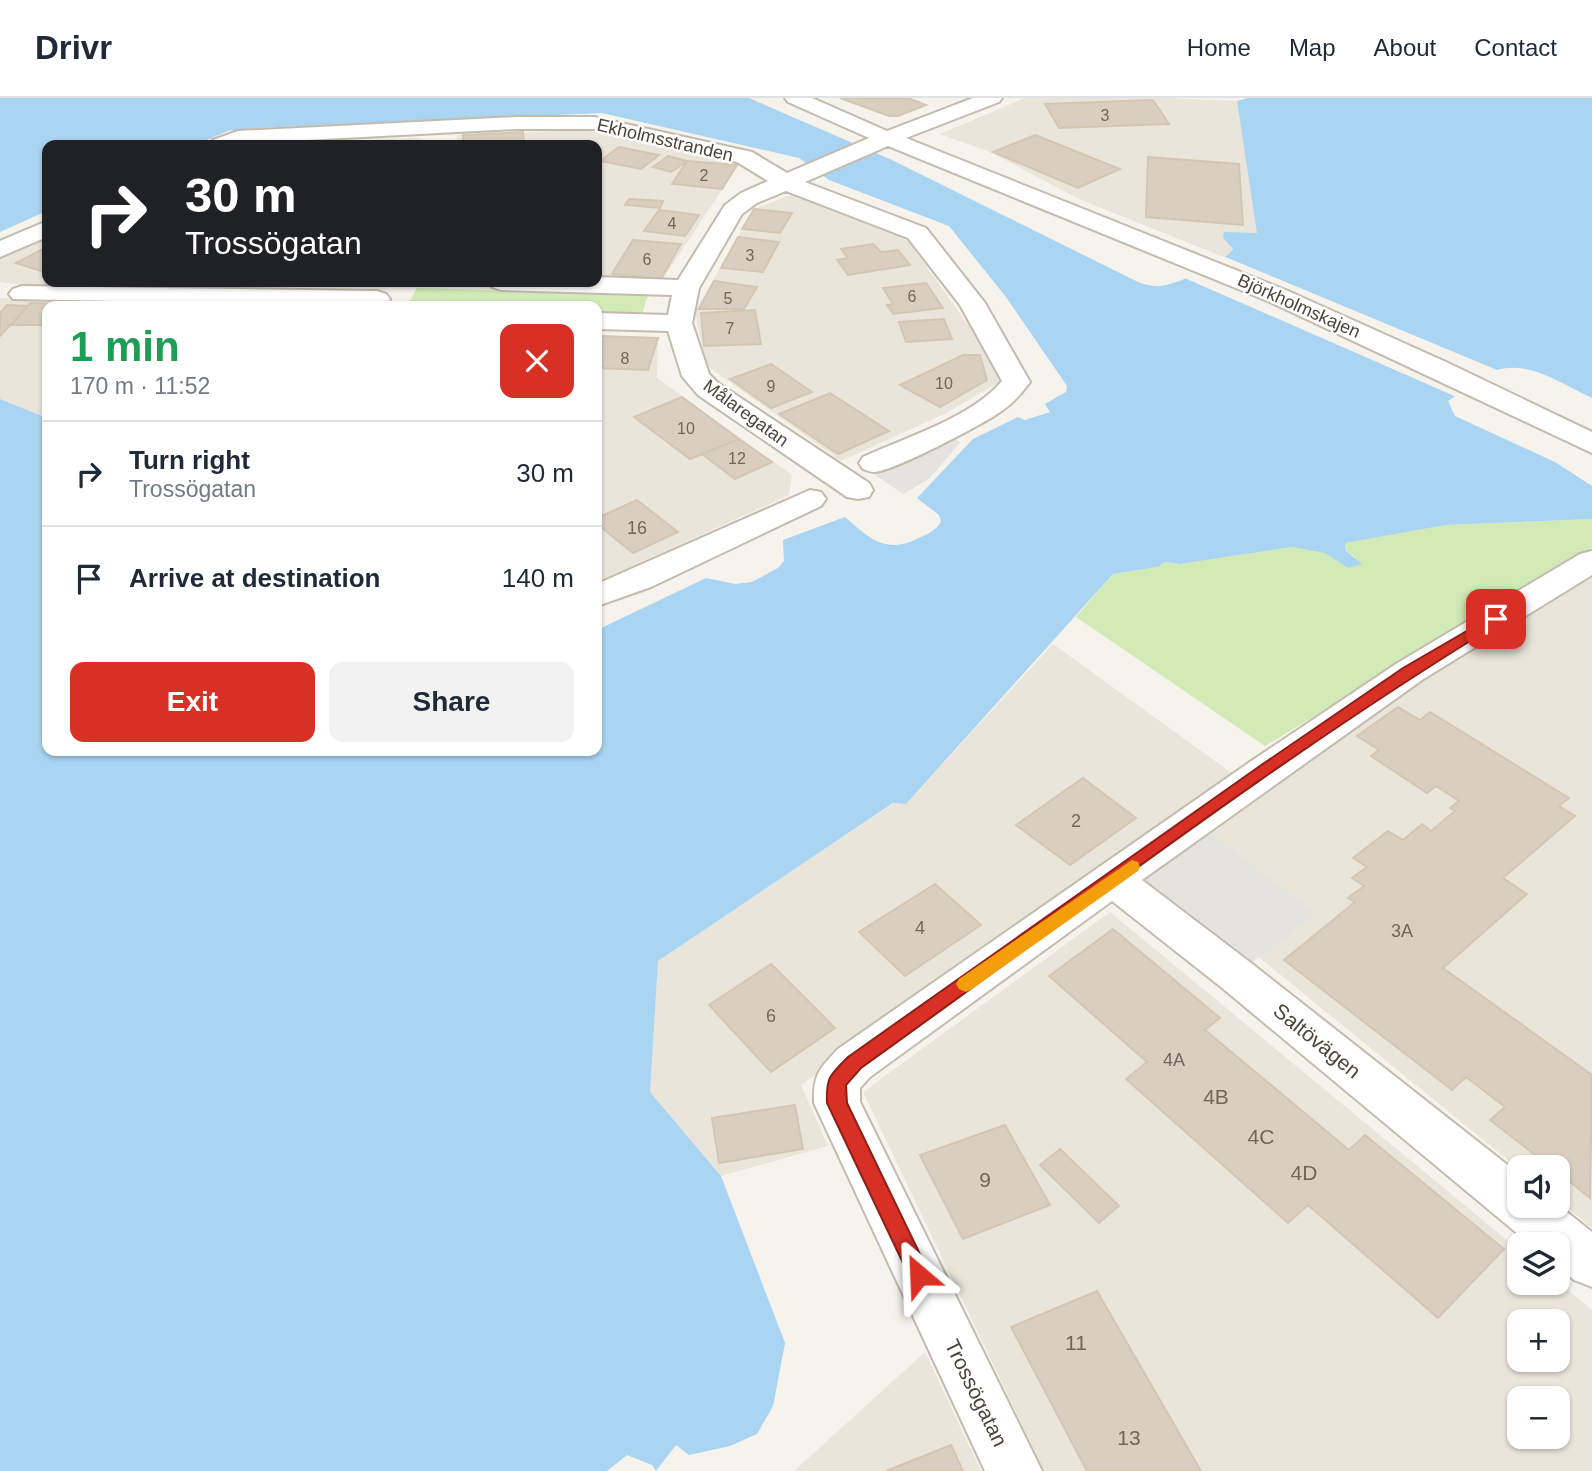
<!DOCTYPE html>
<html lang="en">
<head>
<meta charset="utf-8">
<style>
  body { margin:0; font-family:Helvetica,sans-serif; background:#f2f2f3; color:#1f2937; height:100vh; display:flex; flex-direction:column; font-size:26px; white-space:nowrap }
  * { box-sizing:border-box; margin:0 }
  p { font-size:23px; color:#747a83 }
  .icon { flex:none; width:38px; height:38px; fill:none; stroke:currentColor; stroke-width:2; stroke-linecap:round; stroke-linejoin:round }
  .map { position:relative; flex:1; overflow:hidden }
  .side { position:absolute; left:42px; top:203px; width:560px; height:455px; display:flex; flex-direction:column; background:#fff; border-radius:14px; box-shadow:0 2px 5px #0004 }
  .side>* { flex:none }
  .banner { position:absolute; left:42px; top:42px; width:560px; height:147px; border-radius:14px; box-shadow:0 2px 5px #0004; background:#202124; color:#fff; overflow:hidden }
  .tools { position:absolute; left:1507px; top:1057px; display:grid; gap:14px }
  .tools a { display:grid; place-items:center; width:63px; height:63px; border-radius:14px; background:#fff; box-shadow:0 2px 5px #0004; font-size:35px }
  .pin { position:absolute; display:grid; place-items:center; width:60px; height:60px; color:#fff; margin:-30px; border-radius:14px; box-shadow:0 4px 10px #0006 }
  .me { position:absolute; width:77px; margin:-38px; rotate:334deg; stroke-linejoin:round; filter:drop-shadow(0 0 5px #0008) }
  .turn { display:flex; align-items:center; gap:24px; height:147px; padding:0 28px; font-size:32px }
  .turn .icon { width:91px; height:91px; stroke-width:2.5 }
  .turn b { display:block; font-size:49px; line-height:60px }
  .round { display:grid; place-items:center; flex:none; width:74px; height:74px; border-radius:14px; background:#f2f2f3 }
  .headline { display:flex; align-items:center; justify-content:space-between; height:119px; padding:0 28px }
  h1 { font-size:42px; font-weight:700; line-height:52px; color:#1e9e55 }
  .button { display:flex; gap:14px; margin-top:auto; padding:14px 28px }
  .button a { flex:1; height:80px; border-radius:14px; background:#d93025; color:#fff; font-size:28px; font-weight:700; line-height:80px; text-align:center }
  .button a+a { background:#f2f2f3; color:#1f2937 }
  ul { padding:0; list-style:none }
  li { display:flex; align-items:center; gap:21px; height:105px; padding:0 28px; border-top:2px solid #e0e1e3 }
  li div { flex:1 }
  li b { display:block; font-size:26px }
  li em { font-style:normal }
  header { display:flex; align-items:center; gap:42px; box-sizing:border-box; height:98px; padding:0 35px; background:#fff; border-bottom:2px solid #e0e1e3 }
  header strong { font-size:33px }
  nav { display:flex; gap:38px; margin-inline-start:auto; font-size:24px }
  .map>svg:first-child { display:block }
</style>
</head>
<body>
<header>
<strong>Drivr</strong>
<nav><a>Home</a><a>Map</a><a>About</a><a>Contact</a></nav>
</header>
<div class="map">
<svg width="1592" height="1373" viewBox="0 0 1592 1373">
  <rect width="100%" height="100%" fill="#f6f3ec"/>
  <path fill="#eae5da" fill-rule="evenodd" d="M1025 0H1162L1237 3 1258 135 1223 140 1233 151 1226 160 1081 102 990 54 940 36Z
    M587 32 739 66 662 182 597 181V47H455L458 37Z
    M418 40 428 43 426 47H241Z
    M794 96 904 137 1006 280 946 315 841 363 706 267 695 213 754 111Z
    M47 138V184H79L64 188H28L0 184V161Z
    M0 200 319 207 321 208H47V320L0 301Z
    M597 237 658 240 657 280 792 377 789 397 597 484Z
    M1592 478V1130L1558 1102V1069L1519 1071 1153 773 1527 510Z
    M1053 546 1233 676 801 987 828 1048 721 1078 650 994 658 863 894 705 906 706Z
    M1110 814 1519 1152V1185L1558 1184 1592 1212V1373H1044L863 994ZM1519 1223H1558V1262H1519ZM1519 1300H1558V1339H1519Z
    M925 1254 981 1373H794Z"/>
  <path fill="#d2eab5" d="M417 190 648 197 641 219 597 217V208H407Z
    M1592 421V450L1265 648 1076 519 1113 476 1158 469 1165 464 1180 466 1292 449 1325 455 1348 470 1357 461 1344 451V445L1446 427Z"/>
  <path fill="#e5e3e0" d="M939 328 960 345 929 381 903 396 858 365Z
    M1195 724 1316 816 1236 877 1113 782Z"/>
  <path fill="#a9d4f2" d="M0 0H749L892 62 1138 184C1145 186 1153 189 1160 188 1179 186 1222 166 1233 151L1223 140 1224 134 1257 135 1237 3 1248 0H1592V300C1564 287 1529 262 1497 272L1448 303 1455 318 1555 364 1592 388V421L1446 427 1345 445V452L1362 466 1348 470 1325 455 1292 449 1180 466 1165 464 1158 469 1113 476 906 706 893 705 658 863 650 994 721 1078 785 1245 773 1308 757 1336 730 1348 689 1357 676 1347 656 1373 652 1367 627 1357 607 1373H0V301L47 320V653H597V532L706 480 735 486 752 484 778 470 784 463 783 442 845 419C869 440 886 457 919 440 927 436 936 433 941 424L939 417 917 400 973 341 1018 319 1025 322 1050 314 1045 306 1066 294 1067 288 1006 199 949 128 829 82 799 60 602 15 257 30 228 33 195 47H47V113L0 134Z"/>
  <path fill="#f6f3ec" d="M1223 158 1502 274 1459 300 1180 178Z"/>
  <path fill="#d8cfc1" stroke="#d3c7b4" stroke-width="2" d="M840 0H908L926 7 898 18H889Z
    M1153 2 1169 26 1059 30 1045 6Z
    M523 34 524 47H463V37Z
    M1035 37 1120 71 1078 90 993 54Z
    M619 49 659 57 641 71 600 63Z
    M668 58 687 63 671 74 653 69Z
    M1148 59 1239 66 1243 127 1146 119Z
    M687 63 737 67 722 91 672 86Z
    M629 101 663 103 660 110 625 107Z
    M754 111 792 115 780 135 742 131Z
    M659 112 699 117 685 138 644 133Z
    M738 139 779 144 763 174 721 170Z
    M633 142 681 146 661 181 612 176Z
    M873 146 881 154 898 152 910 167 848 177 837 162 848 160 841 151Z
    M47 149V175L16 165Z
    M714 183 757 189 744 211H699Z
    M926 185 943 210 893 216 887 207 893 206 883 190Z
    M30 205 72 206 70 208H47V227H12Z
    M7 207 28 208 0 238V215Z
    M755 212 761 246 704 248 701 215Z
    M944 221 952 241 906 244 899 224Z
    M601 238 658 240 648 272 597 270V249Z
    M963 257H980L987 282 940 309 900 287Z
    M771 266 812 294 771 310 730 281Z
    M830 295 889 333 838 356 779 316Z
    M682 299 739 341 690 361 634 319Z
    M739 341 772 364 735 381 702 356Z
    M637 402 678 434 633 455 597 426V420Z
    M1398 609 1420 622 1430 614 1569 700 1559 708 1575 718 1503 780 1527 796 1443 870 1592 977 1590 1100 1558 1074V1069H1551L1490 1022 1505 1009 1466 979 1452 992 1284 862 1355 804 1348 800 1364 788 1352 780 1367 769 1353 760 1388 733 1403 742 1422 726 1431 733 1455 713 1450 710 1459 703 1436 688 1427 695 1371 658 1379 652 1357 638Z
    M1083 680 1136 720 1070 767 1016 727Z
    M935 786 981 827 905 878 859 834Z
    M1113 831 1220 920 1205 932 1349 1052 1365 1037 1504 1151 1438 1220 1308 1107 1288 1125 1126 981 1147 964 1049 878Z
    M771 866 835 930 771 974 709 907Z
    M795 1007 803 1051 719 1065 712 1020Z
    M1005 1027 1050 1107 963 1141 920 1057Z
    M1060 1051 1119 1108 1099 1125 1040 1067Z
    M1097 1193 1201 1373H1087L1011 1229Z
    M951 1347 963 1373H886Z"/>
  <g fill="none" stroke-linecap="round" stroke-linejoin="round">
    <g stroke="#c2bbae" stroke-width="4">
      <path id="minor" d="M785 0H812L887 33 973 0H1002L999 4 906 40 1288 193 1446 264 1592 334V355L1270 204 888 48 805 84 926 130 985 205 1030 284C1022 295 1014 304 1003 312 986 325 892 374 874 374 870 374 867 372 863 371L859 365 863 359C906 339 971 320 1002 283L960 207 908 140 786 93 757 105 742 116 699 190 692 225 709 276 718 285 869 385 873 392 869 399 858 401 847 399 698 297 682 278 668 233 597 231V215L668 217 672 197 501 192 492 189 488 184H597V179L678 182 725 107 741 95 768 83 737 64 594 31H516L210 47 213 42 238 33 516 19H594L752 54 787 75 869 40 788 4Z
        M47 123V139L0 159V143Z
        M22 188 377 193 386 196 390 201 386 206 379 208 13 201 9 196 13 191Z
        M810 392 821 394 826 401 821 408 651 489 597 508V486Z
        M1592 453V477L1422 582 1142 782 1251 865 1519 1076V1108L1558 1107 1592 1134V1189L1574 1182 1558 1169V1146H1530L1221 889 1112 803 870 979 860 990V1004L1042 1373H985L814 1005C813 977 819 971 838 951L1250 664 1396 566 1580 456Z"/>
    </g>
    <use href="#minor" fill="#fff" fill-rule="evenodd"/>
  </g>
  <path fill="#d93025" stroke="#8d1f18" stroke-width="2" d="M1496 516 1501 517V524C1279 659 1072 819 861 970L846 987 847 1005 930 1177 927 1184 919 1187 912 1184 827 1005C826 979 830 977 848 959L1257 670 1403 570Z"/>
  <path fill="#f59e0b" d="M1132 762 1138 764 1140 769 1138 773 972 891 966 894 959 891 956 886 959 881Z"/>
  <g text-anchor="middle" stroke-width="5" stroke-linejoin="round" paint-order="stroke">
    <g font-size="16" fill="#6e675b">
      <text x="1105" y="23">3</text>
      <text x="704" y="83">2</text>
      <text x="672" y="131">4</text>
      <text x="750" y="163">3</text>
      <text x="647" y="167">6</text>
      <text x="912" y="204">6</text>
      <text x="728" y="206">5</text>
      <text x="730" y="236">7</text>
      <text x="625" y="266">8</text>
      <text x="944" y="291">10</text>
      <text x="771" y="294">9</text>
      <text x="686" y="336">10</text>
      <text x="737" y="366">12</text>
    </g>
    <g font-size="18" fill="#4b4439" stroke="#fff">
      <text transform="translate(665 42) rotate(13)" y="6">Ekholmsstranden</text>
      <text transform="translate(1299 208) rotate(24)" y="6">Björkholmskajen</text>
      <text transform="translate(746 315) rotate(36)" y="6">Målaregatan</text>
    </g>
    <g font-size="18" fill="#6e675b">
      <text x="637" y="436">16</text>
      <text x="1076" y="729">2</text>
      <text x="920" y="836">4</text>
      <text x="1402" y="839">3A</text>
      <text x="771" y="924">6</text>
      <text x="1174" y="968">4A</text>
    </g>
    <g font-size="21" fill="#4b4439" stroke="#fff">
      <text transform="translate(1317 943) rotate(39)" y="7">Saltövägen</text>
      <text transform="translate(976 1295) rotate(64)" y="7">Trossögatan</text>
    </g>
    <g font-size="21" fill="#6e675b">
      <text x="1216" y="1006">4B</text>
      <text x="1261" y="1046">4C</text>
      <text x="1304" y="1082">4D</text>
      <text x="985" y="1089">9</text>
      <text x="1076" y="1252">11</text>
      <text x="1129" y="1347">13</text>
    </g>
  </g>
</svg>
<div class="tools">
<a><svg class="icon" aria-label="sound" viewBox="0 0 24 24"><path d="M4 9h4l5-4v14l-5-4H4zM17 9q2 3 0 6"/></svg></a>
<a><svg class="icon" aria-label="layers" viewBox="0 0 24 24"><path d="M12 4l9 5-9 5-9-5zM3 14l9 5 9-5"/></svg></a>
<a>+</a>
<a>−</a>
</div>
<div class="pin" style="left:1496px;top:521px;background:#d93025"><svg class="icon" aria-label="arrive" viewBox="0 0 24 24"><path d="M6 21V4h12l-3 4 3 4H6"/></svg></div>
<svg class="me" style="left:919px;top:1177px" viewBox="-20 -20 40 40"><path d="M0-17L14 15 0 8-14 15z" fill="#d93025" stroke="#fff" stroke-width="4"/></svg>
<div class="banner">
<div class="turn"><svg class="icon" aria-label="right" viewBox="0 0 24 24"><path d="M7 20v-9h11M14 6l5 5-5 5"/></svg><div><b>30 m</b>Trossögatan</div></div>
</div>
<section class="side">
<div class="headline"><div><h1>1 min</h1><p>170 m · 11:52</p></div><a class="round" style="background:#d93025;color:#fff"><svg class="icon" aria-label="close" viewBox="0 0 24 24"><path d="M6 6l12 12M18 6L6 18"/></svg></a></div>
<ul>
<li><svg class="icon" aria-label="right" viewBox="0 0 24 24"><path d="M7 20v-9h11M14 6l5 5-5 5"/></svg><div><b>Turn right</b><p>Trossögatan</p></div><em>30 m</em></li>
<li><svg class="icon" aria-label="arrive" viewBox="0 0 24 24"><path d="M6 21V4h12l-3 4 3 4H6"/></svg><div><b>Arrive at destination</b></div><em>140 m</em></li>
</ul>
<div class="button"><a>Exit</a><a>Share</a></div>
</section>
</div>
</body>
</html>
